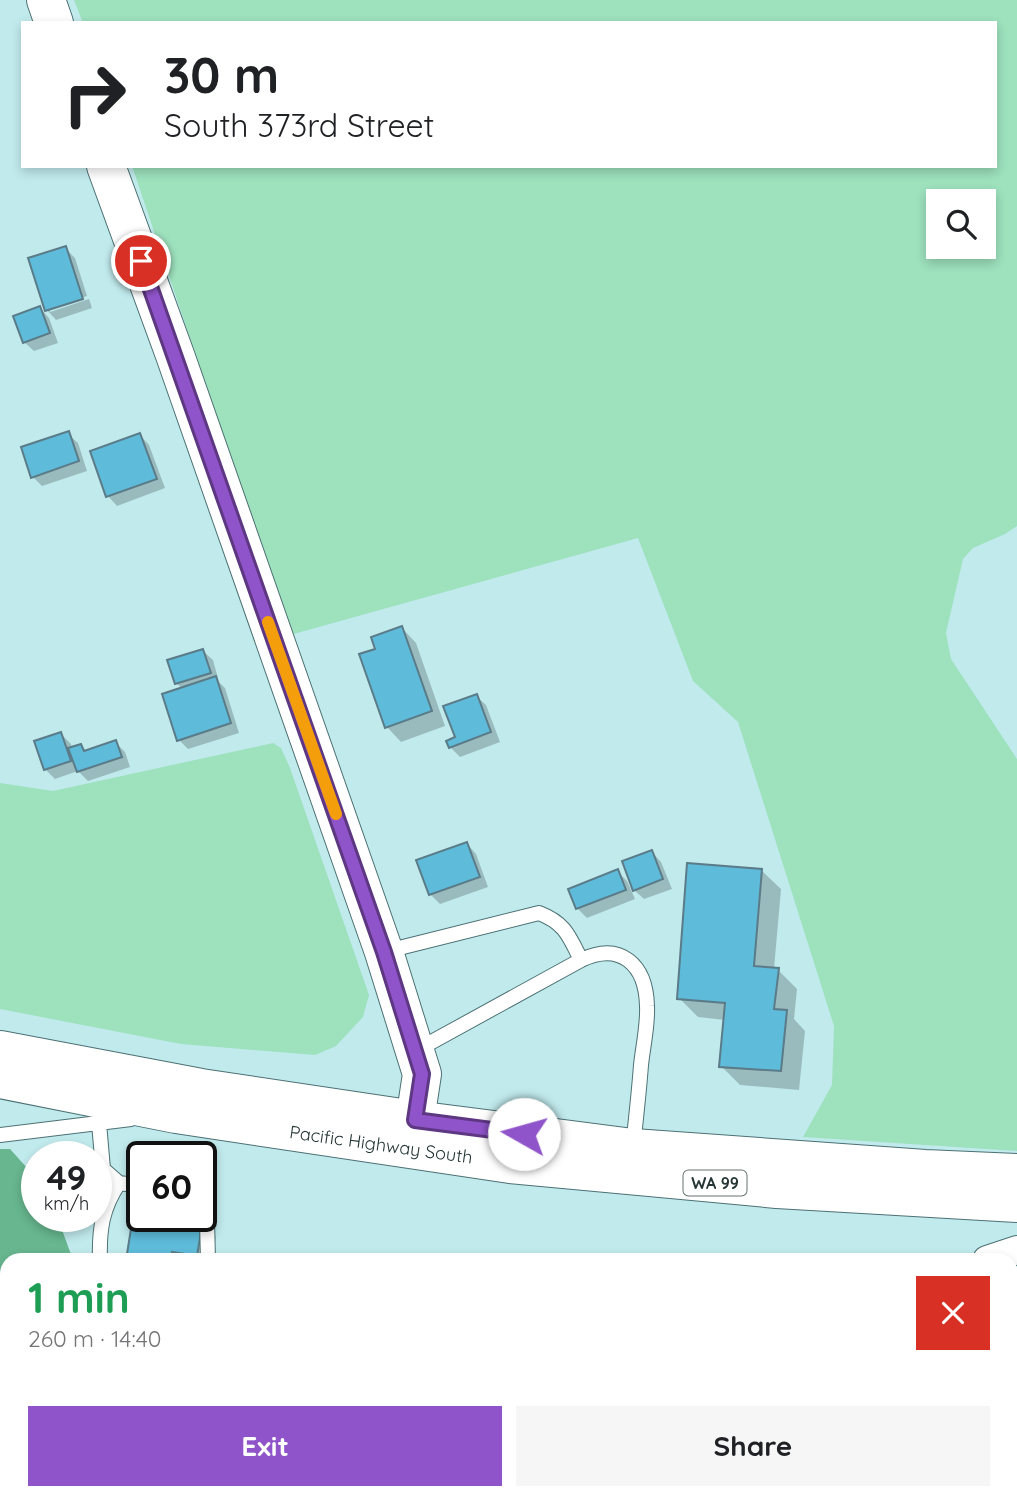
<!DOCTYPE html>
<html lang="en">
<head>
<meta charset="utf-8">
<style>
  body { margin:0; font-family:Quicksand,sans-serif; background:#f6f6f6; color:#202124; height:100vh; display:flex; flex-direction:column; font-size:26px; white-space:nowrap }
  * { box-sizing:border-box; margin:0 }
  p { font-size:23px; color:#757577 }
  .icon { flex:none; width:38px; height:38px; fill:none; stroke:currentColor; stroke-width:2; stroke-linecap:round; stroke-linejoin:round }
  .map { position:relative; flex:1; overflow:hidden }
  .sheet { position:absolute; left:0px; top:1253px; width:1018px; height:247px; display:flex; flex-direction:column; background:#fff; border-radius:21px 21px 0 0; box-shadow:0 4px 10px #0003 }
  .sheet>* { flex:none }
  .hud { position:absolute; left:21px; top:21px; width:976px; height:147px; border-radius:0px; box-shadow:0 4px 10px #0003; background:#fff; color:#202124; overflow:hidden }
  .fabs { position:absolute; left:926px; top:189px; display:grid; gap:14px }
  .fabs a { display:grid; place-items:center; width:70px; height:70px; border-radius:0px; background:#fff; box-shadow:0 4px 10px #0003; font-size:35px }
  .speed { position:absolute; left:21px; top:1141px; display:flex; gap:14px; font-size:35px; font-weight:700; text-align:center }
  .speed>* { display:grid; place-content:center; width:91px; height:91px; border-radius:50%; background:#fff; box-shadow:0 4px 10px #0003; line-height:1 }
  .speed small { font-size:18px; font-weight:400 }
  .speed .limit { border:4px solid #111; border-radius:10px; background:#fff; color:#111 }
  .pin { position:absolute; display:grid; place-items:center; width:60px; height:60px; color:#fff; margin:-30px; border:4px solid #fff; border-radius:50%; box-shadow:0 2px 7px #0007 }
  .me { position:absolute; width:77px; margin:-38px; rotate:277deg; stroke-linejoin:round; filter:drop-shadow(0 0 5px #0008) }
  .turn { display:flex; align-items:center; gap:24px; height:147px; padding:0 28px; font-size:32px }
  .turn .icon { width:91px; height:91px; stroke-width:2.5 }
  .turn b { display:block; font-size:49px; line-height:60px }
  .round { display:grid; place-items:center; flex:none; width:74px; height:74px; border-radius:0px; background:#f6f6f6 }
  .summary { display:flex; align-items:center; justify-content:space-between; height:119px; padding:0 28px }
  h1 { font-size:42px; font-weight:700; line-height:52px; color:#1e9e55 }
  .action { display:flex; gap:14px; margin-top:auto; padding:14px 28px }
  .action a { flex:1; height:80px; border-radius:0px; background:#9054ca; color:#fff; font-size:28px; font-weight:700; line-height:80px; text-align:center }
  .action a+a { background:#f6f6f6; color:#202124 }
  .map>svg:first-child { display:block }
</style>
</head>
<body>
<div class="map">
<svg width="1017" height="1499" viewBox="0 0 1017 1499">
  <rect width="100%" height="100%" fill="#c1eaed"/>
  <path fill="#9de1bd" fill-rule="evenodd" d="M74 0H1017V526L1005 534 973 548 963 559 946 633 951 659 1017 759V1151L803 1137 832 1085 834 1026 738 722 693 681 638 538 290 635 132 166H996V23H83ZM938 201H984V247H938Z
    M273 743 281 748 290 768 369 995 363 1017 336 1046 315 1055 181 1044 0 1009V783L53 791Z"/>
  <path fill="#67b68f" d="M0 1149H10L37 1179V1216H57L73 1260H7V1493H160L163 1499H0Z"/>
  <path fill="#0003" d="M65 248 75 258 87 296 50 308V312L89 299 92 308 56 320 47 310Z
    M40 308 49 318 58 343 34 351 24 342Z
    M68 434 78 443 87 471 42 486 33 477Z
    M140 435 149 445 165 488 117 506 108 496Z
    M402 628 416 643 445 726 401 742 387 727 377 650Z
    M203 651 213 660 219 682 225 688 239 733 188 749 179 740 183 689 176 683Z
    M476 696 486 705 500 742 460 757 450 747 448 742 458 738Z
    M61 734 71 744 72 749 81 746 87 752 115 742 125 752 130 767 88 781 78 771 55 779 45 769Z
    M467 844 476 854 488 887 440 904 430 894Z
    M652 852 661 862 672 889 644 899 634 890Z
    M761 870 781 889 774 969 778 970 797 989 794 1019 805 1031 799 1090 740 1085 721 1066 725 1020 698 1017 679 998Z
    M617 871 627 881 635 899 587 918 577 908Z
    M142 1216 202 1222 216 1236 213 1260H128Z
    M1017 1355V1432L1012 1434V1357Z
    M768 1493H800L802 1499H771Z"/>
  <path fill="#5ebbda" stroke="#5a7b87" stroke-width="2" d="M66 246 83 299 45 311 28 258Z
    M40 306 50 333 23 343 13 316Z
    M69 431 79 461 31 478 21 447Z
    M140 433 157 479 106 497 90 451Z
    M402 626 432 711 385 728 359 654 375 649 371 637Z
    M203 649 211 673 175 684 167 660Z
    M216 676 231 723 177 741 162 694Z
    M477 694 491 732 449 748 446 741 455 737 443 706Z
    M61 732 71 761 44 770 34 741Z
    M116 740 122 757 77 772 68 748 81 744 84 751Z
    M467 842 480 877 429 895 416 860Z
    M652 850 663 879 633 891 622 861Z
    M687 863 762 869 754 966 779 968 774 1009 787 1010 781 1071 719 1067 725 1003 677 999Z
    M618 869 626 890 576 909 568 889Z
    M134 1210 142 1211V1216H177L203 1220 197 1256 172 1252 171 1260H126Z
    M1017 1353V1413L1012 1415V1355Z
    M767 1493H795L797 1499H769Z"/>
  <g fill="none" stroke-linecap="round" stroke-linejoin="round">
    <g stroke="#4c7174" stroke-width="16">
      <path id="lane" d="M387 951 539 913C565 923 569 936 581 960
        M417 1050 581 960C621 941 646 965 647 1006 648 1025 643 1046 641 1065 639 1092 636 1119 633 1146
        M99 1123 103 1169 119 1183 142 1186
        M0 1135 131 1119
        M201 1213 207 1221 208 1260
        M100 1260C99 1230 102 1208 119 1183"/>
    </g>
    <g stroke="#4c7174" stroke-width="30">
      <path id="street" d="M987 1260 1017 1250
        M938 1493 940 1499"/>
    </g>
    <g stroke="#4c7174" stroke-width="40">
      <path id="secondary" d="M46 0 54 23
        M106 166 175 355 384 952 422 1074 415 1120"/>
    </g>
    <g stroke="#4c7174" stroke-width="40">
      <path id="primary" d="M0 1050 201 1088 415 1120 633 1148 925 1169 1017 1173
        M0 1079 176 1114 510 1164 777 1189 1017 1203"/>
    </g>
    <use href="#lane" stroke="#fff" stroke-width="14"/>
    <use href="#street" stroke="#fff" stroke-width="28"/>
    <use href="#secondary" stroke="#fff" stroke-width="38"/>
    <use href="#primary" stroke="#fff" stroke-width="38"/>
  </g>
  <g fill="none" stroke-linecap="round" stroke-linejoin="round">
    <g stroke="#5e3783" stroke-width="18">
      <path id="route" d="M141 261 384 952 422 1074 415 1120 524 1134"/>
    </g>
    <use href="#route" stroke="#9054ca" stroke-width="12"/>
    <path stroke="#f59e0b" stroke-width="12" d="M268 622 336 814"/>
  </g>
  <g text-anchor="middle" stroke-width="7" stroke-linejoin="round" paint-order="stroke">
    <rect fill="#fff" stroke="#667272" stroke-width="2" x="683.5" y="1170.5" width="63" height="25" rx="5"/>
    <g font-size="16" font-weight="bold" fill="#253536">
      <text x="715" y="1189">WA 99</text>
    </g>
    <g font-size="18" fill="#253536" stroke="#fff">
      <text transform="translate(381 1145) rotate(8)" y="6">Pacific Highway South</text>
    </g>
  </g>
</svg>
<div class="fabs">
<a><svg class="icon" aria-label="search" viewBox="0 0 24 24"><circle cx="10" cy="10" r="6"/><path d="M15 15l6 6"/></svg></a>
</div>
<div class="speed"><div>49<small>km/h</small></div><div class="limit">60</div></div>
<div class="pin" style="left:141px;top:261px;background:#d93025"><svg class="icon" aria-label="arrive" viewBox="0 0 24 24"><path d="M6 21V4h12l-3 4 3 4H6"/></svg></div>
<svg class="me" style="left:524px;top:1134px" viewBox="-20 -20 40 40"><circle r="19" fill="#fff"/><path d="M0-13L10 11 0 6-10 11z" fill="#9054ca"/></svg>
<div class="hud">
<div class="turn"><svg class="icon" aria-label="right" viewBox="0 0 24 24"><path d="M7 20v-9h11M14 6l5 5-5 5"/></svg><div><b>30 m</b>South 373rd Street</div></div>
</div>
<section class="sheet">
<div class="summary"><div><h1>1 min</h1><p>260 m · 14:40</p></div><a class="round" style="background:#d93025;color:#fff"><svg class="icon" aria-label="close" viewBox="0 0 24 24"><path d="M6 6l12 12M18 6L6 18"/></svg></a></div>
<div class="action"><a>Exit</a><a>Share</a></div>
</section>
</div>
</body>
</html>
